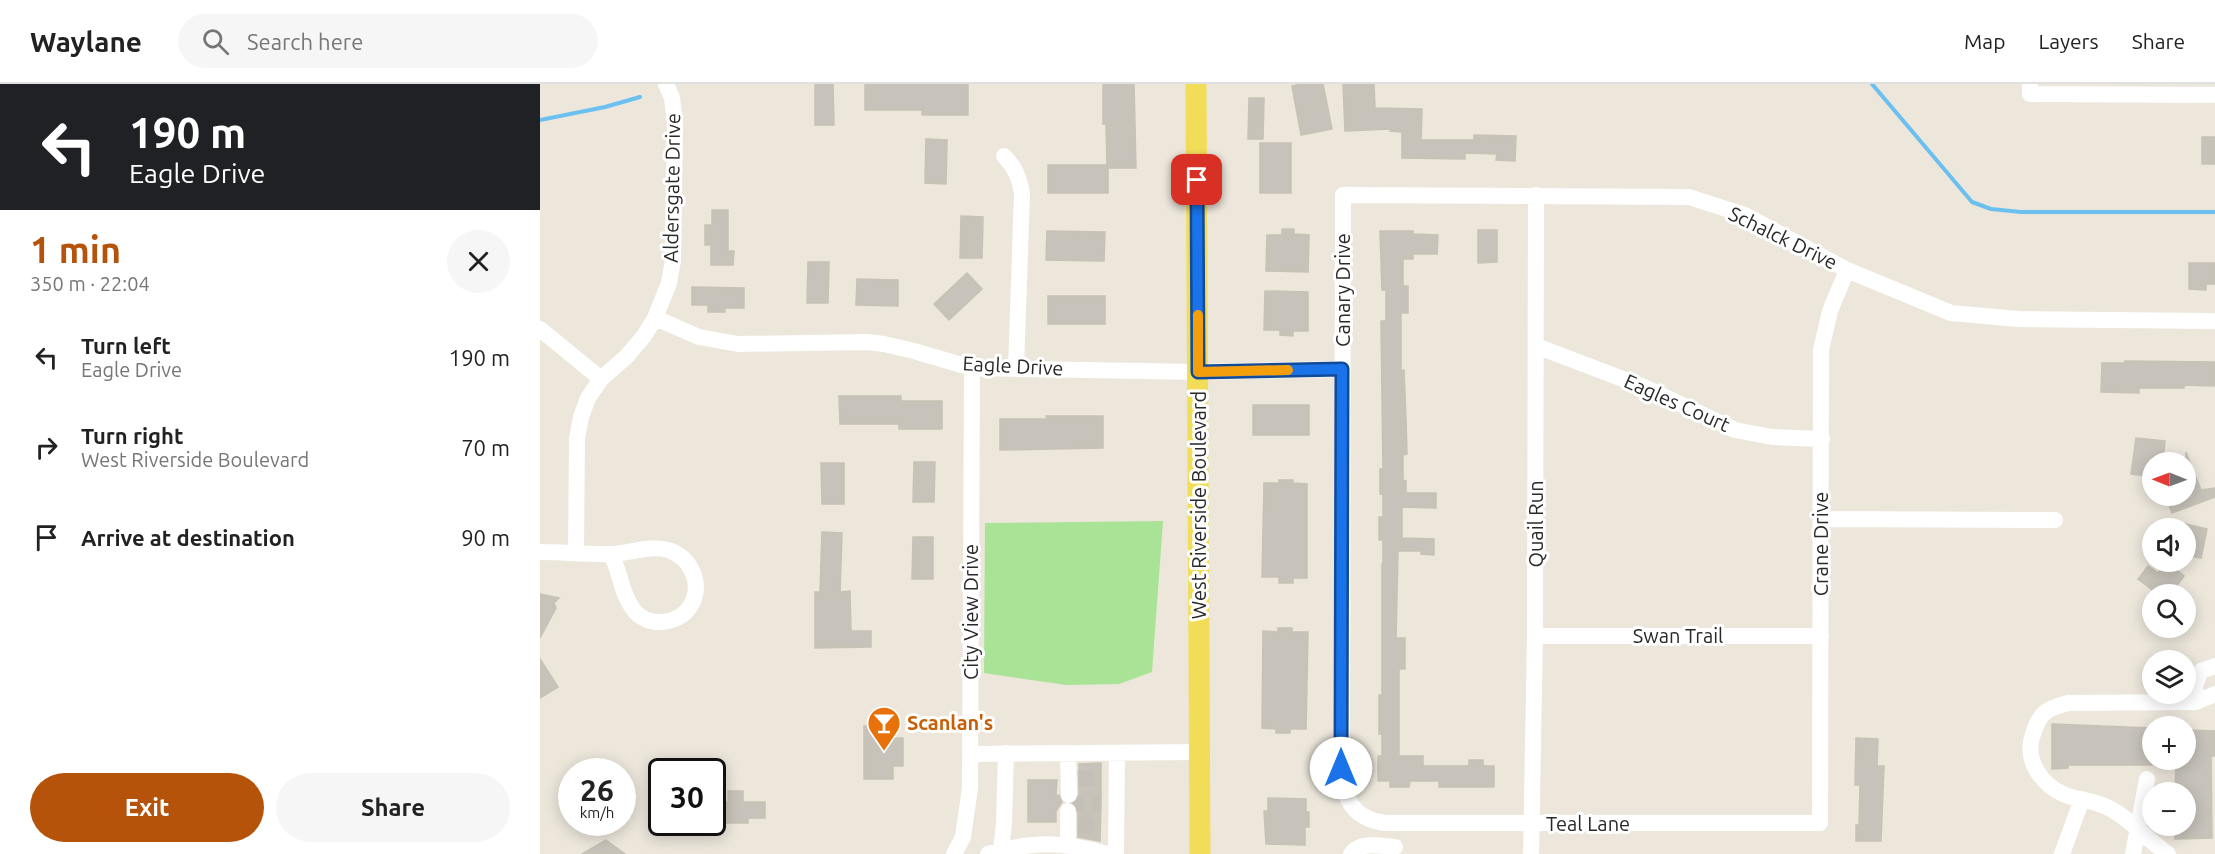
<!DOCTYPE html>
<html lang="en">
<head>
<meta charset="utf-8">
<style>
  body { margin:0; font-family:Ubuntu,sans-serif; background:#f6f6f6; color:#222; height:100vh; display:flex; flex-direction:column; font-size:22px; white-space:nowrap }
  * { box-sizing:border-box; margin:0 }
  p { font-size:20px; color:#767676 }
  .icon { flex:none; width:33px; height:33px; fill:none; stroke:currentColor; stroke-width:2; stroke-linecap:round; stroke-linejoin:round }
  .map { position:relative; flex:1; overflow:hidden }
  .drawer { display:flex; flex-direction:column; background:#fff; width:540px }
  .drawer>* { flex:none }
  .hud { background:#202124; color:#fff; overflow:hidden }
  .needle { width:39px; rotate:271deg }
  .tools { position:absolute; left:1602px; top:368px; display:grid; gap:12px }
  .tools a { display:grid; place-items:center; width:54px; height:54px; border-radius:50%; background:#fff; box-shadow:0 3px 15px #0003; font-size:30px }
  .speed { position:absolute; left:18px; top:674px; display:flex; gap:12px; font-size:30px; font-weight:700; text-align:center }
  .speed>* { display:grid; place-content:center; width:78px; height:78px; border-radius:50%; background:#fff; box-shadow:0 3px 15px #0003; line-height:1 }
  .speed small { font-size:15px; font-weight:400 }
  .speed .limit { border:3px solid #111; border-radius:9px; background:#fff; color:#111 }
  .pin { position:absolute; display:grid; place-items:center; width:51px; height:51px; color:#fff; margin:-26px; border-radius:12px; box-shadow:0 3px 9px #0006 }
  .me { position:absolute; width:66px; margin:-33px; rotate:0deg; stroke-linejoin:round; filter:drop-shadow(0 0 4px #0008) }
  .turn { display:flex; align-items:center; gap:21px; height:126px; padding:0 30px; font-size:27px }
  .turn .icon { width:78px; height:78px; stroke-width:2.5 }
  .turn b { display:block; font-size:42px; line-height:51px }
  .round { display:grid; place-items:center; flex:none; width:63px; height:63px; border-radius:32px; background:#f6f6f6 }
  .headline { display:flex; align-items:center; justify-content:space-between; height:102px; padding:0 30px }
  h1 { font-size:36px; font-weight:600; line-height:45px; color:#b45309 }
  .action { display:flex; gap:12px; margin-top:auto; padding:12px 30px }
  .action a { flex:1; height:69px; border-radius:36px; background:#b45309; color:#fff; font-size:24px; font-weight:600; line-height:69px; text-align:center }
  .action a+a { background:#f6f6f6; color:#222 }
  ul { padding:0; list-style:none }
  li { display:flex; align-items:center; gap:18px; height:90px; padding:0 30px }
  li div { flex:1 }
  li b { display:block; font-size:22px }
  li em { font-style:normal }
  header { display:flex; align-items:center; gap:36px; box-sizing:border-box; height:84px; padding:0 30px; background:#fff; border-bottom:2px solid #e0e0e0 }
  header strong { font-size:28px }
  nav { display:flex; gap:33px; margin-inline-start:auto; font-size:21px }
  .search { width:420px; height:54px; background:#f6f6f6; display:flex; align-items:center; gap:15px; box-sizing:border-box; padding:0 21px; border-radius:33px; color:#767676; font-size:22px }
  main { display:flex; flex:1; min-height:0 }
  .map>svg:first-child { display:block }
</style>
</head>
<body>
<header>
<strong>Waylane</strong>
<div class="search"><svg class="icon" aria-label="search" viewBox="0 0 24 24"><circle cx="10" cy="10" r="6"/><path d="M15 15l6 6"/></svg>Search here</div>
<nav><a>Map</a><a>Layers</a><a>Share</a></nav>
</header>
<main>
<section class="drawer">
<div class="hud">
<div class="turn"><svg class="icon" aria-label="left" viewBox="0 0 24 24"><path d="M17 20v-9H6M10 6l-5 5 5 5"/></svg><div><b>190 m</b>Eagle Drive</div></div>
</div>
<div class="headline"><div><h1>1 min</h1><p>350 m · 22:04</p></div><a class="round"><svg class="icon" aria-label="close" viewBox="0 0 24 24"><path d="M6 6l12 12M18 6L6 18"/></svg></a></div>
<ul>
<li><svg class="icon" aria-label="left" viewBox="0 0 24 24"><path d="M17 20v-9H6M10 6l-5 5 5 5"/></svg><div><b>Turn left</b><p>Eagle Drive</p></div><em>190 m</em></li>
<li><svg class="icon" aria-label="right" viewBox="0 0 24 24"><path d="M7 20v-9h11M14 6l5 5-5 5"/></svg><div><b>Turn right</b><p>West Riverside Boulevard</p></div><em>70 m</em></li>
<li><svg class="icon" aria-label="arrive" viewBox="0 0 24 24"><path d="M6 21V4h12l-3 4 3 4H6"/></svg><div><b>Arrive at destination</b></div><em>90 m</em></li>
</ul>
<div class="action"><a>Exit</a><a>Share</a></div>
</section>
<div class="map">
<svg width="1675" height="770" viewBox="0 0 1675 770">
  <rect width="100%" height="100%" fill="#ece6db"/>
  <path fill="#a9e396" d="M623 437 612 588 579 600 526 601 444 589 445 439Z"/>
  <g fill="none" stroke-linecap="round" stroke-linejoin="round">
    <path stroke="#6cc0f0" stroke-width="4" d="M1332 0 1432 118 1451 125 1481 128H1675
      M0 36 65 23 100 13"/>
  </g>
  <path fill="#c7c3ba" stroke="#c7c2b4" stroke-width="1.5" d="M275 0H293L294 41H275Z
    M325 0H428V31H382V26H325Z
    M563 0H594L596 84H568V109H508V81H567L566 40H563Z
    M762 0H783L792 45 761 51 752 2Z
    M803 0H834L835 24 882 25 881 56H934V51L976 52 975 77 956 76 957 70 925 69V75L862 74V48L850 47V45L805 47Z
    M709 14H724L723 55H708Z
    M1662 53H1675V80H1662Z
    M386 55 407 56 406 100 385 99Z
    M720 59H751V109H720Z
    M172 126H188V167H194L193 181H171V161H165V141H172Z
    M421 132 443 133 442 174H420Z
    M742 145H754V150L769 151 768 188 726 187 727 151H742Z
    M938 146H957V178L938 179Z
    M507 147 565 148 564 177 506 176Z
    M840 147H873V150L898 151 897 170H873V175H863V202H868V229H861V287L864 286 866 336 867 370 863 371V396L866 397V409H896V424L862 423V454L894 455V471L881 470V467H858L856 554H865V585H859V672H883V682H929V676H943V682H954V703H899V697H870L869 703H850V697H838V672H842V650H839V611H842V480H843V456H839V433H843V410H840V385H843L841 237H846V206H842Z
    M268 178H289L288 219H267Z
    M1649 179H1675V200H1666V206L1649 205Z
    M427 189 442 205 409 236 394 220Z
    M317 195 358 196V222L316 221Z
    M152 203 204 204V224H185V228H168V221H152Z
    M725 207 768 208V247H753V252L740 251V246H724Z
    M508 212H565V240H508Z
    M1585 277 1675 278V302L1644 301V304H1599V309L1561 308 1562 279H1585Z
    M299 312H361V317H402V345H359V340H300Z
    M713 321H769V351H713Z
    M506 332H563V364L460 366V335H507Z
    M1596 354 1625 357 1623 378H1608L1607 392 1591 390Z
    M1646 368 1661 406 1675 404V413L1632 429 1625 411H1646Z
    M374 378H395L394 418H373Z
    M281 379H304V420H282Z
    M739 396H753V399L767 400V494H753V499H739V493H722L724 399H739Z
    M1646 440 1667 445 1661 474 1646 471Z
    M282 448 302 449 300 508 310 507 311 547H331V563L275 564V508H280Z
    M373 453H393V495H372Z
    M1627 478 1644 492 1631 510H1618L1598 495 1608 482 1618 489Z
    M0 510 19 514 14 519 16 524 0 554Z
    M738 544H752V548H768L766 645H750V649H736V645L722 644 723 547 738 548Z
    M0 575 18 603 0 614Z
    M1512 640 1612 644V681H1528V684L1512 685Z
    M324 642H351V654H363V682H353V695H324Z
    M1646 646 1675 647V672H1671L1672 754 1635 755V741H1646V708H1635L1636 675H1646Z
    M1316 654 1338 655 1337 682H1344L1341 757H1316V741H1319L1320 701H1315Z
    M561 679V719L560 757 538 753V727L535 720 539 711V680Z
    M488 696H517L516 711H519L522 718 516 727V738H488Z
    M188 707H203V718H225V734H208V739H182V736H176V718H188Z
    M728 714 766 715V728H769V743H765V761L726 760 724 727H728Z
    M66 756 85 770H42Z"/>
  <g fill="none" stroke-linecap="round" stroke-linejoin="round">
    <path stroke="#c5c0b7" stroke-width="16" stroke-dasharray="16 8" stroke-linecap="butt" d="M538 695 560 694
      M528 720 561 719
      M538 741H560"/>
    <path stroke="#fff" stroke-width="16" d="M1490 0V10L1675 11
      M464 72C475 83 479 93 482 109L476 285
      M1307 186 1290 227 1281 266 1280 739H845C813 735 802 713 802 683L803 111 1149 113 1205 131 1307 186 1411 229 1478 235 1675 237
      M115 234 159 253 198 260 327 258 344 260 374 267 432 284 658 288 803 285
      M0 245 61 295
      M996 262 1104 303 1195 346 1232 353 1282 355
      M1281 435 1515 436
      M0 468C24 468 49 471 73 470 90 469 111 461 128 466 151 473 163 500 151 521 139 542 106 544 93 525 81 509 80 487 71 470
      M36 468 37 354 41 333 48 314 61 295 87 272 104 252 115 234 129 199 133 176 135 39 132 14 126 0
      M995 552H1281
      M1675 582 1661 587 1655 601 1656 618 1675 610
      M528 669 529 711
      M431 670 660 668
      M528 761V727
      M461 766 464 740 466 669
      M414 770 423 753 430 704 432 284
      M448 770C492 757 522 757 567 770
      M576 770 577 669
      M811 770C820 757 841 762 855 763
      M991 770 995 552 996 111
      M1522 770 1542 715
      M1593 770 1607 695
      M1628 770C1607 756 1590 734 1567 723 1553 716 1536 716 1523 710 1500 699 1484 675 1493 650 1500 628 1506 625 1528 619L1656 618"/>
    <path stroke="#f2dd59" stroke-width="21" d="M656 0 660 770"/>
  </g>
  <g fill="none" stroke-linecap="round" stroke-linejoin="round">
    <g stroke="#114b97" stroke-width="15">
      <path id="route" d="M657 96 658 288 802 285 801 684"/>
    </g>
    <use href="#route" stroke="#1a73e8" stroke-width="10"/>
    <path stroke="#f59e0b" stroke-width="10" d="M658 231V288L748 286"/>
  </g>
  <defs>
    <g id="bar-pin" transform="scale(1.725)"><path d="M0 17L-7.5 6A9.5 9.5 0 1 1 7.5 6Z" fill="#e8710a" stroke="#fff"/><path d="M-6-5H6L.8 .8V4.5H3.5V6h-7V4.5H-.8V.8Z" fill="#fff"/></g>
  </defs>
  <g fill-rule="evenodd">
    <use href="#bar-pin" x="344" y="639"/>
  </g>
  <g text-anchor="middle" stroke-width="6" stroke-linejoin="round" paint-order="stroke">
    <g font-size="20" fill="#292929" stroke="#fff">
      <text transform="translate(132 104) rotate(-89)" y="7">Aldersgate Drive</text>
      <text transform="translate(1243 154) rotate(26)" y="7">Schalck Drive</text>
      <text transform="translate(803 206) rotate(-90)" y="7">Canary Drive</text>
      <text transform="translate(473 282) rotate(3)" y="7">Eagle Drive</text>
      <text transform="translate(1137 319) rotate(24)" y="7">Eagles Court</text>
      <text transform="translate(659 421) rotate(-90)" y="7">West Riverside Boulevard</text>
      <text transform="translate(996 440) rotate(-90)" y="7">Quail Run</text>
      <text transform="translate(1281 460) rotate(-90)" y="7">Crane Drive</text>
      <text transform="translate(431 528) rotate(-90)" y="7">City View Drive</text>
      <text x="1138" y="559">Swan Trail</text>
      <text x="1048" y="747">Teal Lane</text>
    </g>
    <g font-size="20" font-weight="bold" fill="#c56008" stroke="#fff" text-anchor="start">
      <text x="367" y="646">Scanlan's</text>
    </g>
  </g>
</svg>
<div class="tools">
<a><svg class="needle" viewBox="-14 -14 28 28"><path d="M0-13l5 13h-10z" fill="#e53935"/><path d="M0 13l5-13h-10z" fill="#767676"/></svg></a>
<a><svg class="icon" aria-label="sound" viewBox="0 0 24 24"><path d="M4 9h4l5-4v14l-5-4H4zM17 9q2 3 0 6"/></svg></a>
<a><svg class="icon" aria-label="search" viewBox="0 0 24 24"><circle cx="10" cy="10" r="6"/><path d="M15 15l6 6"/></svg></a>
<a><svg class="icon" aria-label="layers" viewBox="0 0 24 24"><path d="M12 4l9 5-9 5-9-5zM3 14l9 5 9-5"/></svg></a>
<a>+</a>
<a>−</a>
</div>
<div class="speed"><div>26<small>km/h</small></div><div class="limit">30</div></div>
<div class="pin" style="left:657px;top:96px;background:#d93025"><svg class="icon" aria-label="arrive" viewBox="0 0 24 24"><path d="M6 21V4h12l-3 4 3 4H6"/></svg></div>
<svg class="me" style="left:801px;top:684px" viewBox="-20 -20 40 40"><circle r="19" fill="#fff"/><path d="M0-13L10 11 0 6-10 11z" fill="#1a73e8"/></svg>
</div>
</main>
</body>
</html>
